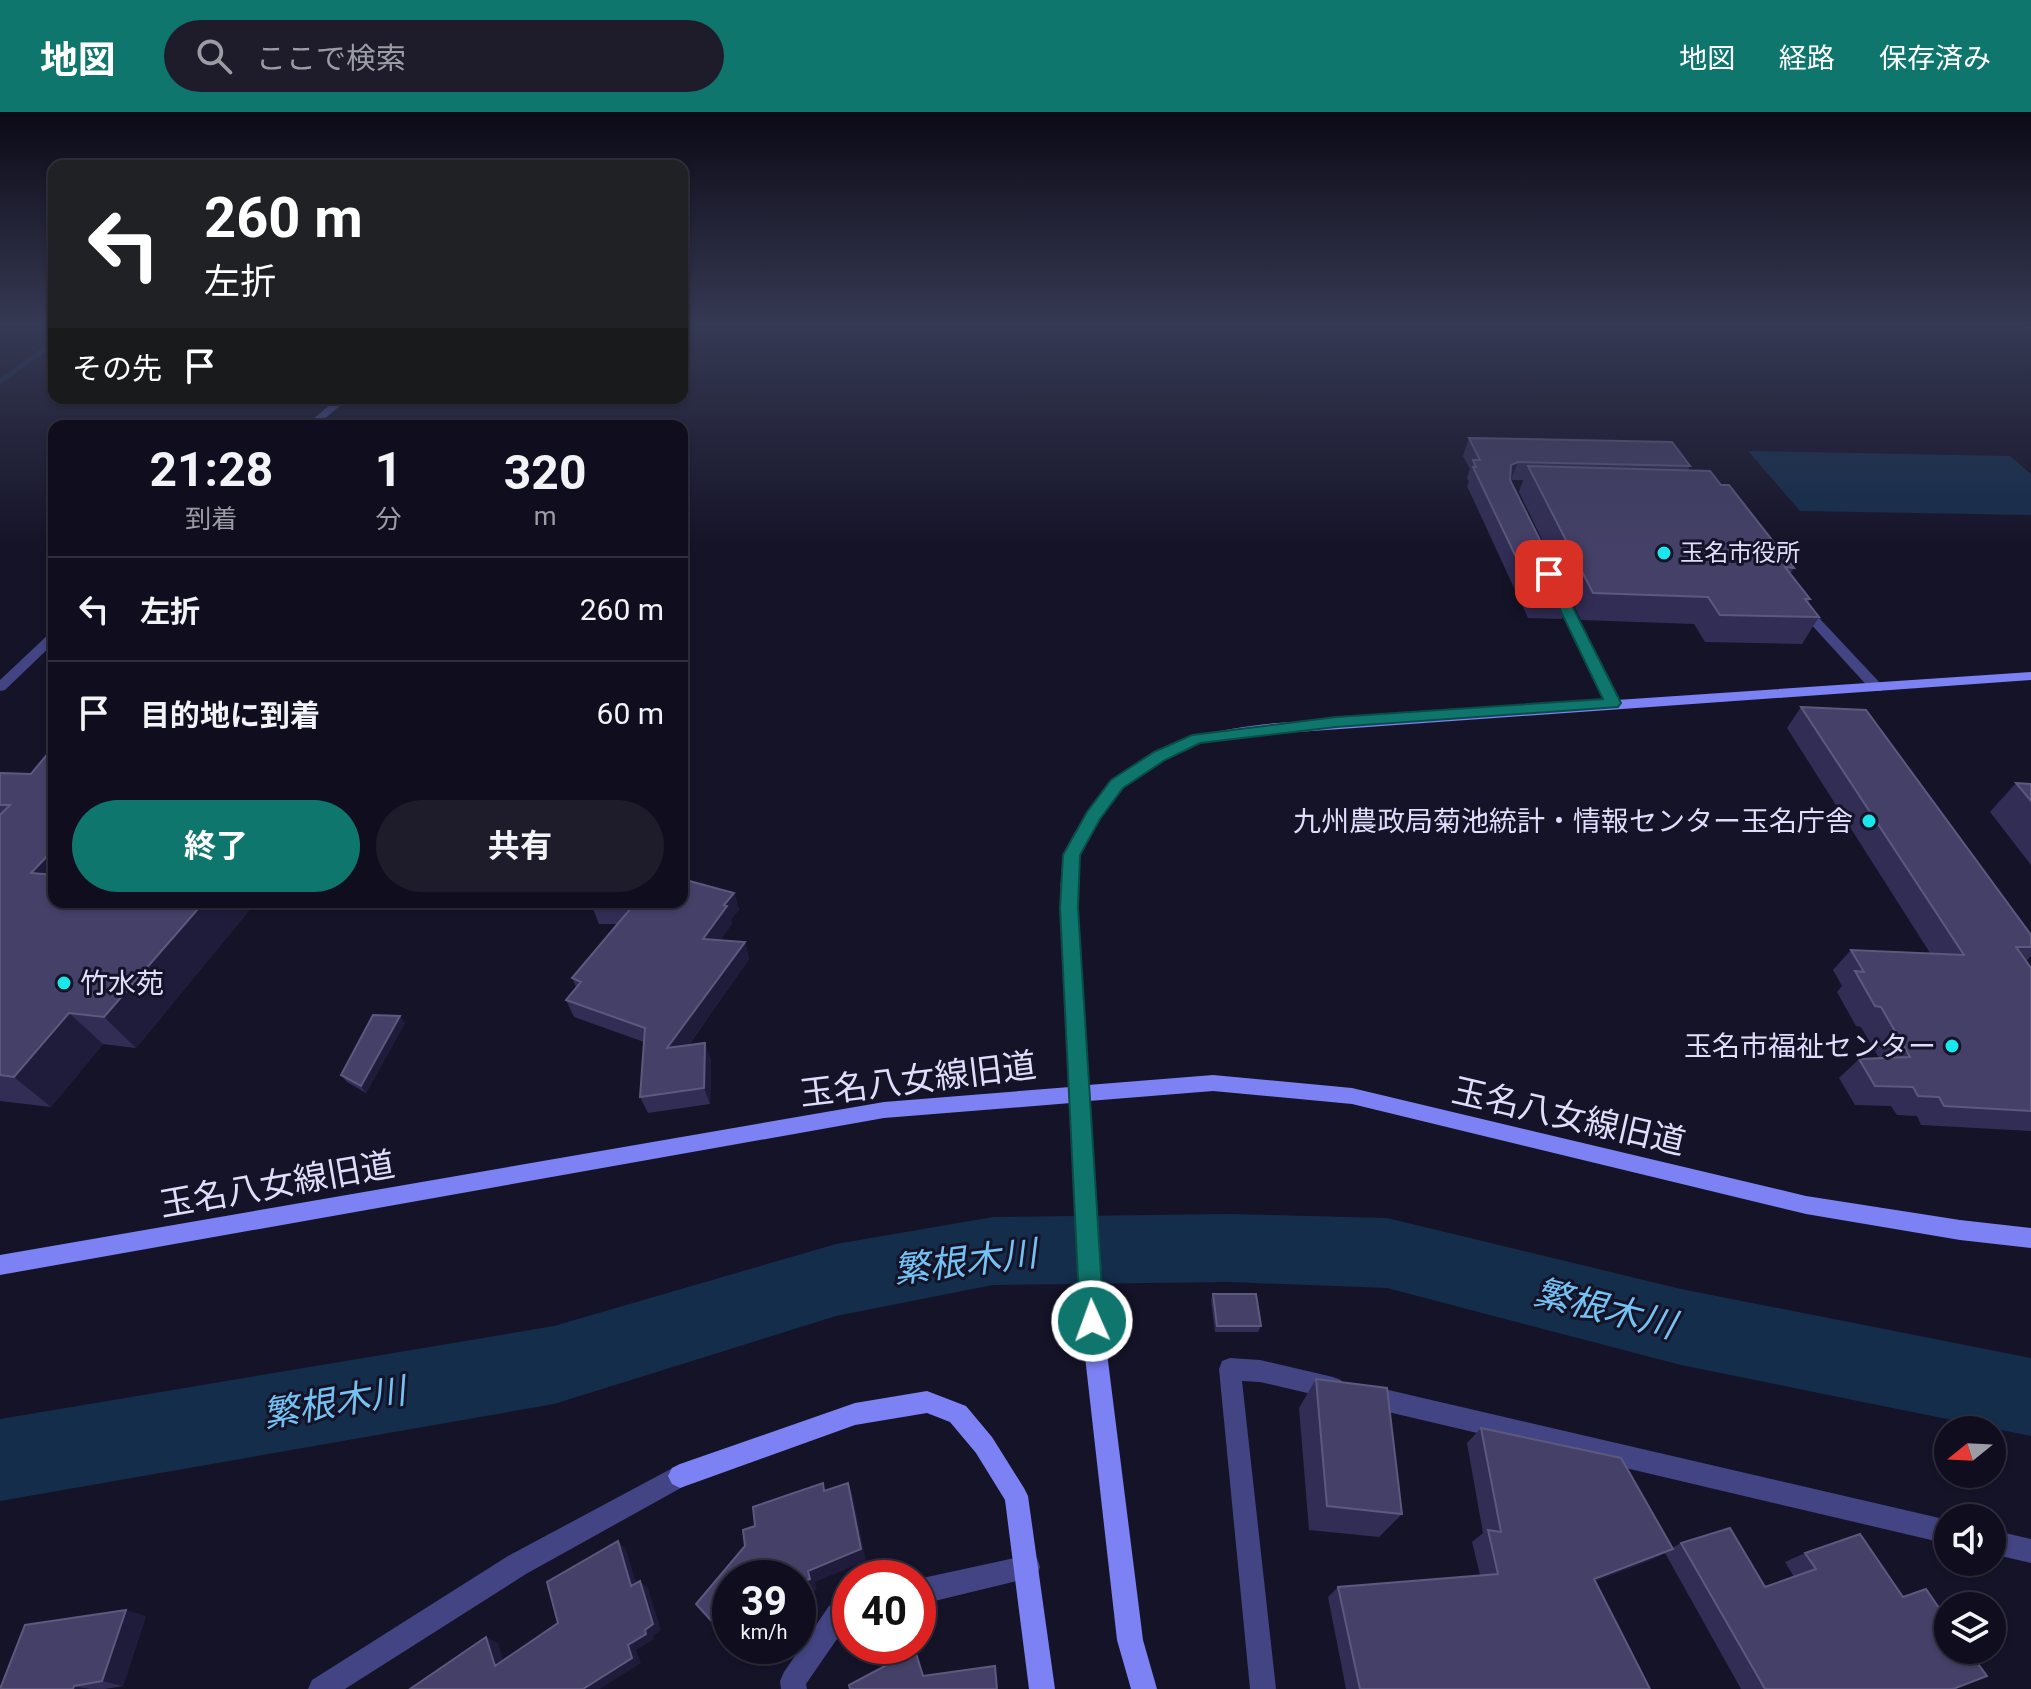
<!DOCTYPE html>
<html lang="ja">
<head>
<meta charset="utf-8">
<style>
  body { margin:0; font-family:Roboto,"Noto Sans JP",sans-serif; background:#1e1c2b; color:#f1f3f6; height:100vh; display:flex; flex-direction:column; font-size:30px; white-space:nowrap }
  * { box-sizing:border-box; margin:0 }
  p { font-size:26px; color:#9c9ca4 }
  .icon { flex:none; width:44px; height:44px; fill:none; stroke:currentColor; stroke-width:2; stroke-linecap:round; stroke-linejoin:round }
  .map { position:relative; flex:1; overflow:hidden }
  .details { position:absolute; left:48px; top:308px; width:640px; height:488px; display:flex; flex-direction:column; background:#100e1e; border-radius:16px; box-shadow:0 2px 6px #0004,0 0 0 2px #302e3c }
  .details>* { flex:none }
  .banner { position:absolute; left:48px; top:48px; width:640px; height:244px; border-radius:16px; box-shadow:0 2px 6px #0004,0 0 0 2px #302e3c; background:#202124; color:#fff; overflow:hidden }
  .needle { width:52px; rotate:252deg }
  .tools { position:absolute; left:1934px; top:1304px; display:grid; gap:16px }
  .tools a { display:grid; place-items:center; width:72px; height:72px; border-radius:50%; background:#100e1e; box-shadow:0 2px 6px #0004,0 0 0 2px #302e3c; font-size:40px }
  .speed { position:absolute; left:712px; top:1448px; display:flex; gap:16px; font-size:40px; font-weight:700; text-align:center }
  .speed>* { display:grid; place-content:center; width:104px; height:104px; border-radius:50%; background:#100e1e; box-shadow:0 2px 6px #0004,0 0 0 2px #302e3c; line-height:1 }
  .speed small { font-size:20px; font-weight:400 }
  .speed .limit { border:12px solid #d22; background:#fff; color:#111 }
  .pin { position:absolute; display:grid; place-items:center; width:68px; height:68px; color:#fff; margin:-34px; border-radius:16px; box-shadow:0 4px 12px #0006 }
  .me { position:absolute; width:88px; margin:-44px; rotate:358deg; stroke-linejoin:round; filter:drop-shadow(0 0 6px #0008) }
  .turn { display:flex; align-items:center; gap:28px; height:168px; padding:0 24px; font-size:36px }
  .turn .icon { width:104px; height:104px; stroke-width:2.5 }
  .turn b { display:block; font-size:56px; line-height:68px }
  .then { display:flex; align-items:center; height:76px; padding:0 24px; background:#0003; gap:16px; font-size:30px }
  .eta { display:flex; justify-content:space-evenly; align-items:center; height:136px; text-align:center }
  .eta b { font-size:48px; font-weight:700; line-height:56px }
  .primary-button { display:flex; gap:16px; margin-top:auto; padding:16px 24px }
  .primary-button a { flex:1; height:92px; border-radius:48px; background:#0f766e; color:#fff; font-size:32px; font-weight:700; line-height:92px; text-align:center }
  .primary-button a+a { background:#1e1c2b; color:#f1f3f6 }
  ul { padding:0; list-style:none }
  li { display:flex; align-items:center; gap:24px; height:104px; padding:0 24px; border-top:2px solid #302e3c }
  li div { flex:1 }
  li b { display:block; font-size:30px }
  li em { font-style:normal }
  header { display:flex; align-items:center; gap:48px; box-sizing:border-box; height:112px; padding:0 40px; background:#0f766e; color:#fff }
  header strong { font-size:38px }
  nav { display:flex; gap:44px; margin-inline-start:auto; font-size:28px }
  .search { width:560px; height:72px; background:#1e1c2b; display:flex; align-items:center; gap:20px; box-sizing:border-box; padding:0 28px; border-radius:44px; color:#9c9ca4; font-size:30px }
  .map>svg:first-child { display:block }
</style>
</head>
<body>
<header>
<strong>地図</strong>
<div class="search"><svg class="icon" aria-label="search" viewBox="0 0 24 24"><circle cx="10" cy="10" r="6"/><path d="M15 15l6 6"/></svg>ここで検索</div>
<nav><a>地図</a><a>経路</a><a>保存済み</a></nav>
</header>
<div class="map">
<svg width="2031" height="1577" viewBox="0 0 2031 1577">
  <rect width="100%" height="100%" fill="#151328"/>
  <path fill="#142d4b" d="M1748 339 2010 344 2031 362V403L1800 399Z"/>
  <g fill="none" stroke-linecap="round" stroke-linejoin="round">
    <path stroke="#142d4b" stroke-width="5" d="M0 269 54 231"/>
    <path fill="#142d4b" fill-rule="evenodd" d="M1229 1102 1387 1106 1681 1177 2031 1246V1324L1681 1253 1387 1176 1229 1170 993 1173 836 1204 554 1292 0 1389V1307L554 1214 836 1132 993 1105Z"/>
    <path fill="#424483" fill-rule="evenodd" d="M1557 474 1563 478 1620 591 1618 594H1608L1606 591 1551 478Z
      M1802 491 1806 492 1882 573V579H1872L1798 498 1796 495Z
      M1028 1443 1037 1446 1040 1455 1037 1464 918 1493V1467Z
      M850 1487V1513L846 1514 806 1572 807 1577H781L780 1569 784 1560 829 1494Z"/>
    <path fill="#424483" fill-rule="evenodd" d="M338 286H349L316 314H305Z
      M54 520V531L5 578 0 579V568L50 521Z
      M1230 1246 1260 1248 1333 1265 1341 1268 1344 1276 1341 1284 1333 1287 1260 1270 1242 1269 1276 1577H1250L1219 1257 1222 1249Z
      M1367 1273 1948 1408V1432L1367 1295 1359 1292 1356 1284 1359 1276Z
      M680 1352 688 1356 692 1364 688 1372 526 1462 345 1577H308L312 1568 508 1444Z
      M1992 1418 2031 1427V1451L1992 1442Z"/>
    <path fill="#7c82f4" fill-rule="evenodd" d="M2031 560V568L1226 625C1166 635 1093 685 1079 748 1073 774 1078 806 1079 833 1082 880 1085 927 1088 973L1213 963 1352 976 1806 1084 1960 1108 2031 1116V1136L1960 1128 1806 1102 1352 992 1213 979 1089 989 1103 1209 1143 1528 1157 1577H1131L1117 1528 1081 1209 1071 991 884 1006 0 1163V1143L884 990 1070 975C1067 928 1065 882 1063 835 1062 808 1058 777 1063 750 1066 734 1075 720 1084 706 1129 634 1198 619 1277 611Z
      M927 1279 966 1294 992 1325 1024 1376 1028 1384 1055 1577H1029L1005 1388 976 1341 950 1310 927 1301 855 1313 680 1376 672 1372 668 1364 672 1356 680 1352 855 1291Z"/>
  </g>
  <path fill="#322d55" d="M1469 326 1690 354 1688 358 1721 373 1794 456 1790 462 1810 487 1808 491 1819 505 1802 532 1705 530 1694 512 1581 508 1519 380 1523 368H1511L1570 488 1562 507 1528 506 1467 374 1469 370 1467 366 1470 357 1463 344Z
    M1801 595 2031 823V844L2026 849 2031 856V1019L1921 1013 1917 1004 1897 1003 1891 994 1855 993 1839 966 1859 947 1879 946 1861 915 1856 914 1837 880 1842 874 1833 858 1851 838 1930 841 1787 616Z
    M0 661 31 662 54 790H256L136 936 103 932 51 995 0 989Z
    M2016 671 2031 672V753L1990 700Z
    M734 781 739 798 731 807 732 812 720 828 745 830 749 847 688 934 711 948 710 992 648 1001 640 985 644 930 574 905 566 888 576 875 572 866 618 812H599L592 794Z
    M405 911 366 981 347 970 341 963Z
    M1213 1182 1261 1214 1258 1220H1215L1211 1188Z
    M1316 1267 1402 1402 1379 1425 1309 1418 1299 1296Z
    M1481 1316 1672 1436 1681 1431 1765 1475 1794 1465 1785 1450 1805 1441 1953 1577H1741L1665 1441 1651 1448 1596 1469 1650 1577H1346L1328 1485 1338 1475 1480 1463 1472 1430 1483 1421 1467 1331Z
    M146 1504 123 1574 105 1577H0Z"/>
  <path fill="#1f1b3b" d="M1518 350 1511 368 1504 371 1511 353Z
    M54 737V784L31 761Z
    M734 781 739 798 731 807 732 812 709 844 703 827 724 793Z
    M204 790H256L136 936 104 905Z
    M745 830 749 847 674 953 667 936Z
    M69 901 103 932 51 995 14 965Z
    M400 904 405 911 366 981 361 974Z
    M705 931 711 948 710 992 704 976Z
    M848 1371 853 1384 866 1449 815 1470 817 1478 798 1484V1471L808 1459Z
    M618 1429 626 1437 639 1480 631 1474Z
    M1673 1437 1651 1448 1575 1477 1594 1467Z
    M640 1469 648 1476 661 1518 653 1524 654 1527 636 1538 641 1551 600 1577H583L645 1518Z
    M126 1498 146 1504 123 1574 102 1569Z
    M722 1506 730 1513V1517L726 1523 716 1514Z
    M486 1525 498 1531 507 1560 495 1554Z
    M74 1574 90 1577H73Z"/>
  <path fill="#444067" stroke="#5c597e" stroke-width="2" d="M1469 326 1672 330 1690 354 1518 350 1511 353 1510 368 1570 488 1536 487 1473 355H1476L1473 348H1480Z
    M1528 354 1710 359 1721 373H1729L1794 456 1785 455 1810 487H1805L1819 505 1720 503 1708 485 1593 481Z
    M1801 595 1866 598 2031 823V835H2016L2031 856V999L1944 994 1939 985 1918 984 1913 975 1875 974 1859 947 1910 945 1881 895 1875 894 1855 859 1864 860 1851 838 1964 843Z
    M54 634V737L31 761 54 763V790H204L104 905 69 901 14 965 0 963V703L10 693H0V661L31 662Z
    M2016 671 2031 672V689Z
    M682 767 734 781 724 793 727 794 703 827 745 830 667 936 705 931 704 976 640 985 645 916 566 888 581 870 572 866 632 795 592 794 594 790H682Z
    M373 903 400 904 361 974 341 963Z
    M1213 1182H1256L1261 1214H1217Z
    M1316 1267 1387 1276 1402 1402 1327 1394Z
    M1481 1316 1621 1346 1673 1437 1594 1467 1650 1577H1360L1338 1475 1498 1462 1488 1418 1501 1420Z
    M823 1371 824 1379 848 1371 861 1437 808 1459 810 1467 798 1471V1466H730V1515L722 1506 716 1514 696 1492 745 1434 743 1418 755 1414 753 1395Z
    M1730 1416 1765 1475 1816 1457 1805 1441 1860 1422 1903 1485 1926 1477 1948 1509V1538H1968L1987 1564 1953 1577H1765L1681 1431Z
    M618 1429 631 1474 640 1469 653 1512 645 1518 646 1522 628 1533 632 1546 583 1577H410L486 1525 495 1554 558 1511 547 1470Z
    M126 1498 102 1569 74 1574 73 1577H0L25 1513Z
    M915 1538 923 1564 995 1554 997 1577H850L849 1573Z"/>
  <linearGradient id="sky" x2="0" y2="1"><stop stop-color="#0c0a16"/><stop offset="0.49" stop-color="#353953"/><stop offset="1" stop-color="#353953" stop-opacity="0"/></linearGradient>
  <rect width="2031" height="434" fill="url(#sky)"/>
  <path fill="#0f766e" stroke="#0a4d48" stroke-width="2" d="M1549 458 1556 462 1621 591 1618 595 1336 615 1200 631 1165 648 1123 676 1100 707 1080 743 1078 796 1104 1209 1101 1218 1092 1222 1083 1218 1080 1209 1060 796 1063 743 1087 700 1111 668 1154 640 1192 623 1336 605 1603 587 1543 462Z"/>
  <g fill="#19e7ec" stroke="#151328" stroke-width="3">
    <circle cx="1664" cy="441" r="8"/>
    <circle cx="1869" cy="709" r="8"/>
    <circle cx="64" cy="871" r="8"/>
    <circle cx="1952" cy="934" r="8"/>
  </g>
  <g text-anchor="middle" stroke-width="6" stroke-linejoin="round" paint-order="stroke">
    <g font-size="24" fill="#deddfc" stroke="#151328" text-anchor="start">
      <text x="1680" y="449">玉名市役所</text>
    </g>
    <g font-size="28" fill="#deddfc" stroke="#151328" text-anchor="end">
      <text x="1853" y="719">九州農政局菊池統計・情報センター玉名庁舎</text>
      <text x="80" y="881" text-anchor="start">竹水苑</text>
      <text x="1936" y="944">玉名市福祉センター</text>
    </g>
    <g font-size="34" fill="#deddfc" stroke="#151328">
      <text transform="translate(918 967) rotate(-7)" y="12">玉名八女線旧道</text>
      <text transform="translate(1569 1004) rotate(13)" y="12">玉名八女線旧道</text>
      <text transform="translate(277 1072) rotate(-10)" y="12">玉名八女線旧道</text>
    </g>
    <g font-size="36" font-style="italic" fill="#74c2f3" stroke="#151328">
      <text transform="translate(965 1149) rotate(-7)" y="13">繁根木川</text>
      <text transform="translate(1605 1196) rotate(14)" y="13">繁根木川</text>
      <text transform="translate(334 1290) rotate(-10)" y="13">繁根木川</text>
    </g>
  </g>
</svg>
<div class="tools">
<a><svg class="needle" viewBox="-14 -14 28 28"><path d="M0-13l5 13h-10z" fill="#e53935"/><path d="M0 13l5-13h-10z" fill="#9c9ca4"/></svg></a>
<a><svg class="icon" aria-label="sound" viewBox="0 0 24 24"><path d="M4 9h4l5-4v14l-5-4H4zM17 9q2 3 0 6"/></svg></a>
<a><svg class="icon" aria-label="layers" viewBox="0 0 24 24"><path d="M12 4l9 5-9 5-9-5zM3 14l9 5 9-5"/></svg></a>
</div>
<div class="speed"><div>39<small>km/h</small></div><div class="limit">40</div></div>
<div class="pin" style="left:1549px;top:462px;background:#d93025"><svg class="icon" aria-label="arrive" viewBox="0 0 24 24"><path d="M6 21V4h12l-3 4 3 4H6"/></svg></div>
<svg class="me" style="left:1092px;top:1209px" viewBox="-20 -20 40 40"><circle r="17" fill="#0f766e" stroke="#fff" stroke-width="3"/><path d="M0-11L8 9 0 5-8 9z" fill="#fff"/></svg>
<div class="banner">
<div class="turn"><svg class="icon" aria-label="left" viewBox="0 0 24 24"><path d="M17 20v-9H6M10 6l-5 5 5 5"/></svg><div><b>260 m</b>左折</div></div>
<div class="then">その先<svg class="icon" aria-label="arrive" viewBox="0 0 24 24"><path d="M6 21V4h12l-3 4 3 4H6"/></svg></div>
</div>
<section class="details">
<div class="eta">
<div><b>21:28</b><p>到着</p></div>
<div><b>1</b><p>分</p></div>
<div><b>320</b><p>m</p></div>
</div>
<ul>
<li><svg class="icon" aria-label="left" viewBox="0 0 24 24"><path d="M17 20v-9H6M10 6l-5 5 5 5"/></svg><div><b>左折</b></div><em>260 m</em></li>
<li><svg class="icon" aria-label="arrive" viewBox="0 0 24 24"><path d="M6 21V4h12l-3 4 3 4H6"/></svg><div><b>目的地に到着</b></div><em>60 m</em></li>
</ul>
<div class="primary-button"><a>終了</a><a>共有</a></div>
</section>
</div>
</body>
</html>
